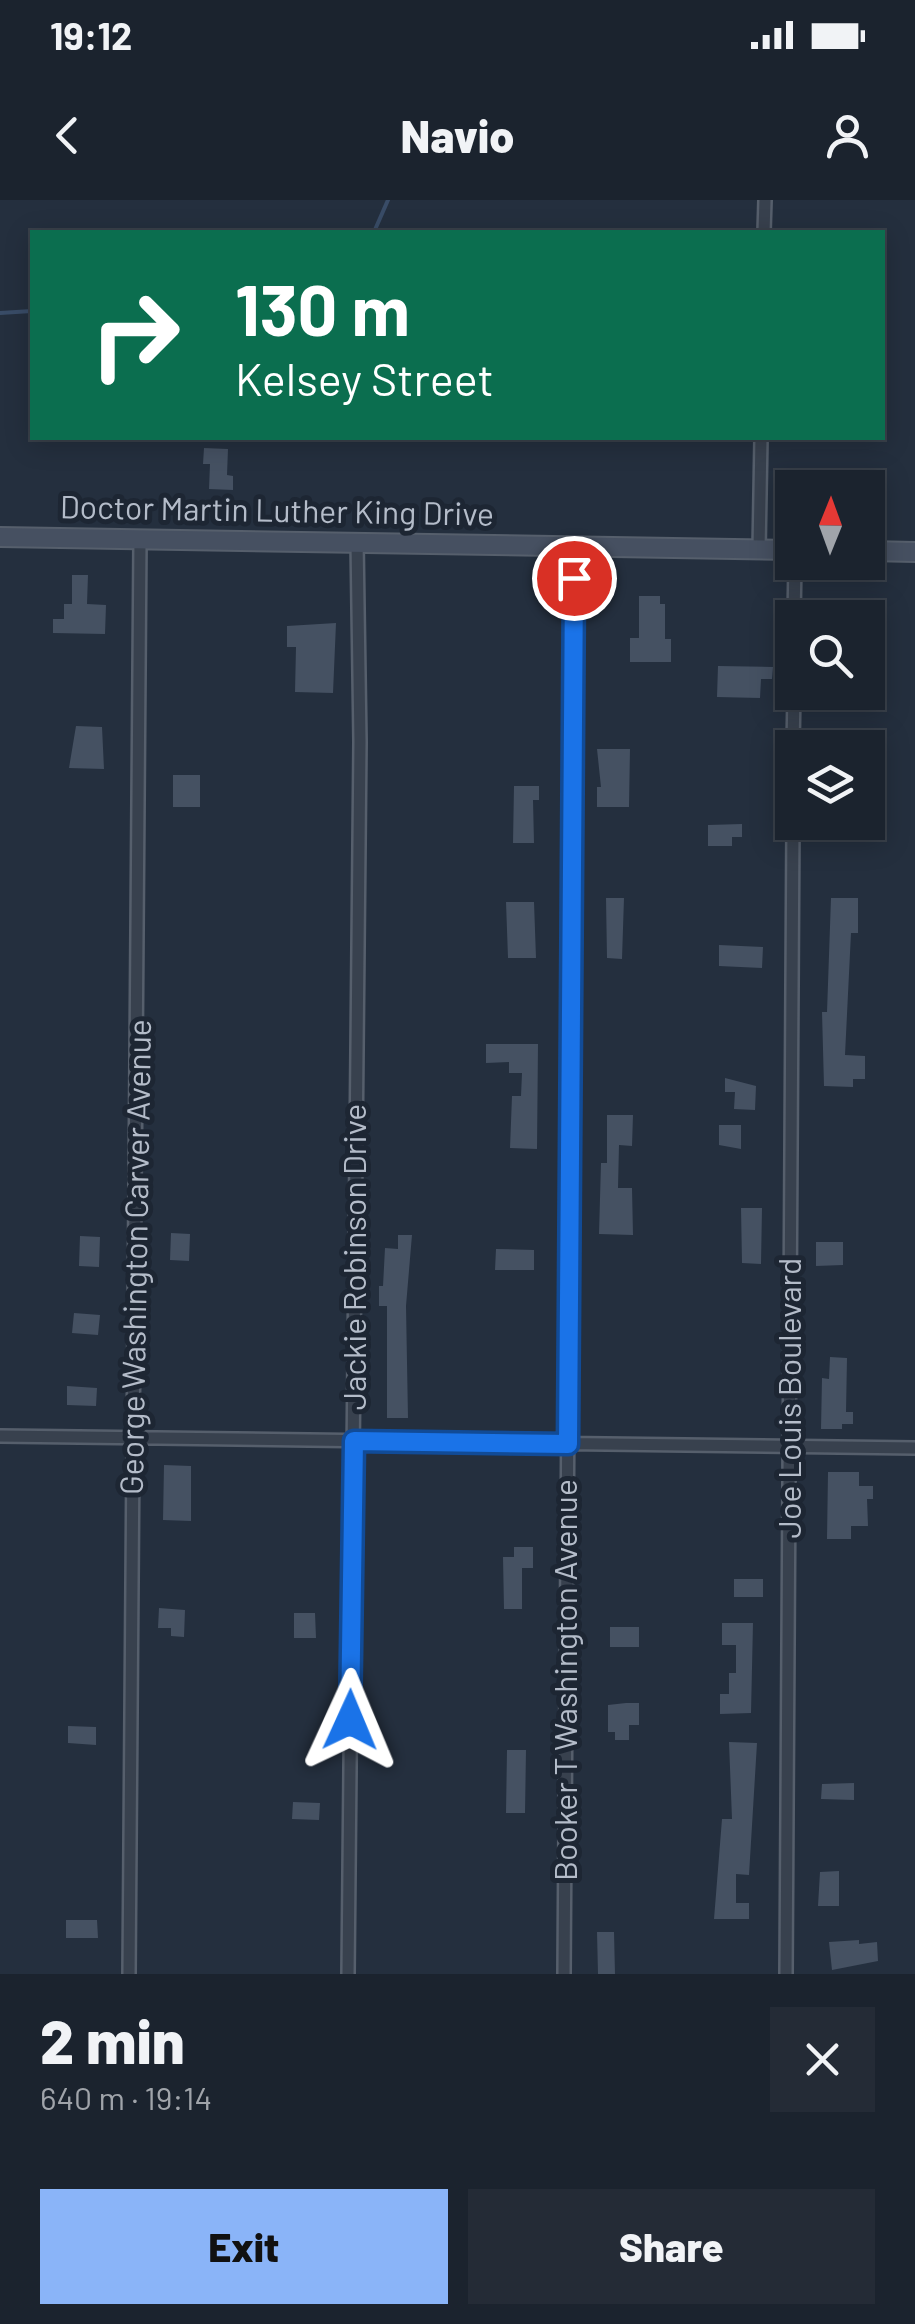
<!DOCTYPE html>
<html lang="en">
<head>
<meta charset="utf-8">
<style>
  body { margin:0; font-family:Barlow,sans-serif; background:#242b36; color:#f1f3f6; height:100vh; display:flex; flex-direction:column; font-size:38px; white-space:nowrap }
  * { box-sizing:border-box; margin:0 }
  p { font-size:32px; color:#a0a4aa }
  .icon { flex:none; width:55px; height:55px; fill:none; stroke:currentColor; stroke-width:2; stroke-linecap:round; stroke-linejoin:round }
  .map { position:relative; height:1774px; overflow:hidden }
  .side { display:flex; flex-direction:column; background:#1b232e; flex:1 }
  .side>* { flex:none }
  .guide { position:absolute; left:30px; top:30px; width:855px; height:210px; border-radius:0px; box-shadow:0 5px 25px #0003,0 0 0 2px #39404a; background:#0b6e4f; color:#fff; overflow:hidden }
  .needle { width:65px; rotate:1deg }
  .controls { position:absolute; left:775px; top:270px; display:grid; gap:20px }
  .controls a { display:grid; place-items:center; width:110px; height:110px; border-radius:0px; background:#1b232e; box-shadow:0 5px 25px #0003,0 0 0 2px #39404a; font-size:50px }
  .pin { position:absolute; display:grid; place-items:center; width:85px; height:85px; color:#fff; margin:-42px; border:5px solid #fff; border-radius:50%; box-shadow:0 2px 10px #0007 }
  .me { position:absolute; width:110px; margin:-55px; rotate:1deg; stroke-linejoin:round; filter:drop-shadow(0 0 8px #0008) }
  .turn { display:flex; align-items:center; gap:35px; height:210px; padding:0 40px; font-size:45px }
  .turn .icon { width:130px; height:130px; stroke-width:2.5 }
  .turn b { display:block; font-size:70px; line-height:85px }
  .round { display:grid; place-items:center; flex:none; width:105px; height:105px; border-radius:0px; background:#242b36 }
  .headline { display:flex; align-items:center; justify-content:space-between; height:170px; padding:0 40px }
  h1 { font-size:60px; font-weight:800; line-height:75px }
  .primary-button { display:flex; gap:20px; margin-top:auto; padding:20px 40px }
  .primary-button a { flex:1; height:115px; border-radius:0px; background:#8ab4f8; color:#111; font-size:40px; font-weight:800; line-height:115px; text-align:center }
  .primary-button a+a { background:#242b36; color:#f1f3f6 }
  .status { display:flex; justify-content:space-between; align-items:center; height:70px; padding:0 50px; background:#1b232e; direction:ltr }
  .status svg { height:28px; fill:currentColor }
  header { display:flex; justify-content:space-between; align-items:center; height:130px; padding:0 40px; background:#1b232e; font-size:45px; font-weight:800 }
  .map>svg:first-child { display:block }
</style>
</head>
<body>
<div class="status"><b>19:12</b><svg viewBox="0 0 49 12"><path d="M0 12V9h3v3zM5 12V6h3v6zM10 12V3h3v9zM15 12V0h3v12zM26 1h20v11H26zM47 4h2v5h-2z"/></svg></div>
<header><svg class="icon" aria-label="back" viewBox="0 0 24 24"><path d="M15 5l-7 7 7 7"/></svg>Navio<svg class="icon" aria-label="person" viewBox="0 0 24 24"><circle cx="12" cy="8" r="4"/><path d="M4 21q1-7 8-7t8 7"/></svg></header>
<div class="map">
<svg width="915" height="1774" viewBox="0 0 915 1774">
  <rect width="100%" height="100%" fill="#242f3e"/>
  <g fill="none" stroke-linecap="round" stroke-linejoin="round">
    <path stroke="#394c67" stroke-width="4" d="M374 32 388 0
      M0 113 32 111"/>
  </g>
  <path fill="#455162" d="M204 248 228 249 227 275 233 276V290L209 289 210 264H203Z
    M823 273 824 288H783L782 274Z
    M72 375H88L87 404 106 405 105 434 53 433V419H64V404H72Z
    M639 396H660V404H665V439H671V462H630V438H639Z
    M336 423 333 493 295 492 296 447H287V426Z
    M718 466 773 467 772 479H761L760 498 717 497Z
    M76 526 102 527 104 569 69 568Z
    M597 549H630L629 607H597V587H601Z
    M173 575H200V607H173Z
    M514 586H539V600H533L534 643H513Z
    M742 624V637H732V646H708V625Z
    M606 698H624L622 759 607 758Z
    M831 698H858V733H851L845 855 865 856V879H853V887L824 886 822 812H827Z
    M506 702H534L536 758H508Z
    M719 745 763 747 762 768 719 766Z
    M486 844H538L537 949 510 948 512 896H521L522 873H509V862L486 863Z
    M725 878 756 886 755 910 734 909 735 892H725Z
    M607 915H633L632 946 619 945 618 988H632L633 1035 599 1034 601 963H607Z
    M719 925H741V949L719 945Z
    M741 1008H762L761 1064 742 1063Z
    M171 1033 190 1034 189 1061 170 1060Z
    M398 1035H412L406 1106 408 1218H387V1106H379V1086H383L385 1048 398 1049Z
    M80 1036 100 1037 99 1067 79 1066Z
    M816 1042H843V1065L816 1066Z
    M496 1049 534 1050V1070H495Z
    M74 1113 100 1115 98 1135 72 1133Z
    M830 1157 847 1158 846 1212H853V1224H842V1229H821L822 1178 829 1179Z
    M67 1186 97 1188 96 1206 67 1205Z
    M164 1265 191 1266V1321L163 1320Z
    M828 1272H859V1286H873V1299H867L868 1326H851V1339H827Z
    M514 1347H533V1368H522V1409H504L503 1357H514Z
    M734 1379H763V1397H734Z
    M159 1408 185 1410 184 1437 171 1436V1428H158Z
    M294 1413H315L316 1438H294Z
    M722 1423H753L751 1513 720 1514V1494H729V1473H736V1445H722Z
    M610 1427H639V1447H610Z
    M626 1503H639V1525H629V1540H615V1532H608V1505Z
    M68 1526 96 1527V1545L68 1543Z
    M729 1542 757 1543 749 1675 736 1674V1703H749V1719H714L722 1619H732Z
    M507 1550H526L525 1613H506Z
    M854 1583V1600L821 1599 822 1584Z
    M293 1602 320 1603 319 1620 292 1619Z
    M839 1671V1706H818L820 1672Z
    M66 1720H97L98 1738H66Z
    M597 1732H614L615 1774H598Z
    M859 1740V1744L877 1742 878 1761 832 1770 829 1742Z"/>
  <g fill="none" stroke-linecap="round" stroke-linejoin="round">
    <g stroke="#565f6c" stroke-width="16">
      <path id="street" d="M764 32 765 0
        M759 350 761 238
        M794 418 795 362
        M793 548 794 492
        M0 1236 915 1248
        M129 1774 140 340
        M348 1774 360 542 357 341
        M564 1774 574 345
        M786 1774 793 622"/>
    </g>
    <g stroke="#565f6c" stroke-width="22">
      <path id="secondary" d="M0 337 792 350
        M868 351 915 352"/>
    </g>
    <use href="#street" stroke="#38414e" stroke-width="11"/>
    <use href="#secondary" stroke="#465061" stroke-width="18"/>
  </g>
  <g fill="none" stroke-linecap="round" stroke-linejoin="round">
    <g stroke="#114b97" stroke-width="25">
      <path id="route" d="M350 1520 354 1241 568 1244 574 378"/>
    </g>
    <use href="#route" stroke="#1a73e8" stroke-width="18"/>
  </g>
  <g text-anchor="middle" stroke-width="10" stroke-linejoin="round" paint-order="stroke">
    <g font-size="32" fill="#b4bcc9" stroke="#1d2633">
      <text transform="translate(277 311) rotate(1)" y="11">Doctor Martin Luther King Drive</text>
      <text transform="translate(136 1057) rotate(-89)" y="11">George Washington Carver Avenue</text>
      <text transform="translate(355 1057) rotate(-90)" y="11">Jackie Robinson Drive</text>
      <text transform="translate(790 1198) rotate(-90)" y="11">Joe Louis Boulevard</text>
      <text transform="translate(566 1480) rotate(-90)" y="11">Booker T Washington Avenue</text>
    </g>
  </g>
</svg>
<div class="controls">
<a><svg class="needle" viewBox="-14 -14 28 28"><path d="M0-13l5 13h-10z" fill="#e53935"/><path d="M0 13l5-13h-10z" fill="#a0a4aa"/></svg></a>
<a><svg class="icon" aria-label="search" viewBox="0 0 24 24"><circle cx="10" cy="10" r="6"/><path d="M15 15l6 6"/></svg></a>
<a><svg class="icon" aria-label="layers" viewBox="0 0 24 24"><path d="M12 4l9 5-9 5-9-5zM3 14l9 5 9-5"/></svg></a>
</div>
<div class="pin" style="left:574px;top:378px;background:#d93025"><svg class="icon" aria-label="arrive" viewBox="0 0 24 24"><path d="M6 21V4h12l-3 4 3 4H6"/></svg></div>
<svg class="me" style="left:350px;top:1520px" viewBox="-20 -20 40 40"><path d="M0-17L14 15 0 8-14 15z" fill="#1a73e8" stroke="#fff" stroke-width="4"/></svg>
<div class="guide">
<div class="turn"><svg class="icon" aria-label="right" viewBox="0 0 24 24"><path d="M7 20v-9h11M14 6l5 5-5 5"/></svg><div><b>130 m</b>Kelsey Street</div></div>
</div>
</div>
<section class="side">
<div class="headline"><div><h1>2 min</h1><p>640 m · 19:14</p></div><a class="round"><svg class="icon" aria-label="close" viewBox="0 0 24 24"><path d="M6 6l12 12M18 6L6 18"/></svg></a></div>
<div class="primary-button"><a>Exit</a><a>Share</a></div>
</section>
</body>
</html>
